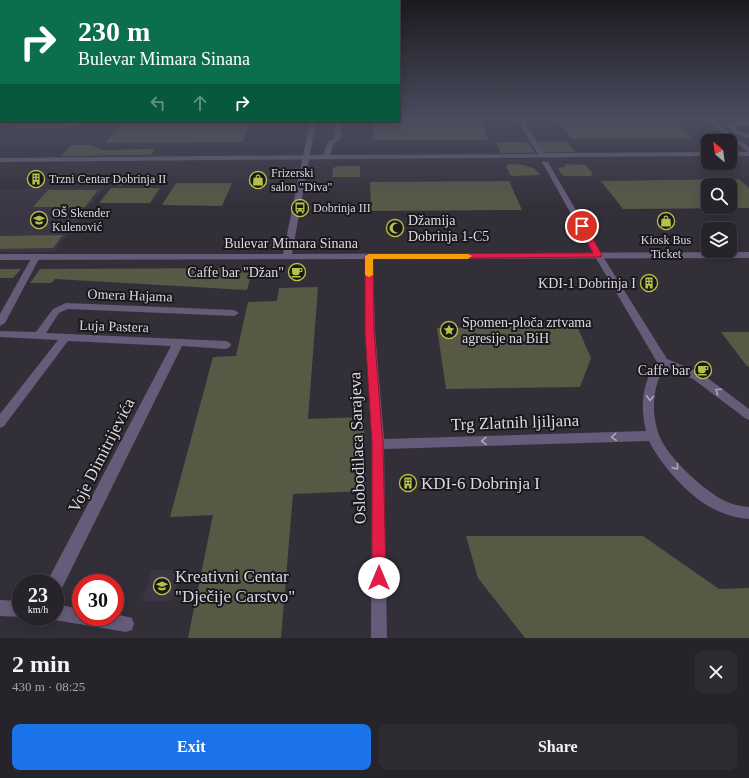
<!DOCTYPE html>
<html lang="en">
<head>
<meta charset="utf-8">
<style>
  body { margin:0; font-family:"Times New Roman",serif; background:#2e2b33; color:#f1f3f6; height:100vh; display:flex; flex-direction:column; font-size:15px; white-space:nowrap }
  * { box-sizing:border-box; margin:0 }
  p { font-size:13px; color:#a4a4a9 }
  .icon { flex:none; width:22px; height:22px; fill:none; stroke:currentColor; stroke-width:2; stroke-linecap:round; stroke-linejoin:round }
  .map { position:relative; height:638px; overflow:hidden }
  .panel { display:flex; flex-direction:column; background:#26232b; flex:1 }
  .panel>* { flex:none }
  .banner { position:absolute; left:0px; top:0px; width:400px; height:122px; box-shadow:0 2px 10px #0003,0 0 0 1px #424047; background:#0b6e4f; color:#fff; overflow:hidden }
  .needle { width:26px; rotate:331deg }
  .controls { position:absolute; left:701px; top:134px; display:grid; gap:8px }
  .controls a { display:grid; place-items:center; width:36px; height:36px; border-radius:8px; background:#26232b; box-shadow:0 2px 10px #0003,0 0 0 1px #424047; font-size:20px }
  .speed { position:absolute; left:12px; top:574px; display:flex; gap:8px; font-size:20px; font-weight:700; text-align:center }
  .speed>* { display:grid; place-content:center; width:52px; height:52px; border-radius:50%; background:#26232b; box-shadow:0 2px 10px #0003,0 0 0 1px #424047; line-height:1 }
  .speed small { font-size:10px; font-weight:400 }
  .speed .limit { border:6px solid #d22; background:#fff; color:#111 }
  .pin { position:absolute; display:grid; place-items:center; width:34px; height:34px; color:#fff; margin:-17px; border:2px solid #fff; border-radius:50%; box-shadow:0 1px 4px #0007 }
  .me { position:absolute; width:44px; margin:-22px; rotate:0deg; stroke-linejoin:round; filter:drop-shadow(0 0 3px #0008) }
  .turn { display:flex; align-items:center; gap:14px; height:84px; padding:0 12px; font-size:18px }
  .turn .icon { width:52px; height:52px; stroke-width:2.5 }
  .turn b { display:block; font-size:28px; line-height:34px }
  .lanes { display:flex; align-items:center; height:38px; padding:0 12px; background:#0003; justify-content:center; gap:20px; direction:ltr }
  .lanes .off { opacity:.35 }
  .round { display:grid; place-items:center; flex:none; width:42px; height:42px; border-radius:8px; background:#2e2b33 }
  .summary { display:flex; align-items:center; justify-content:space-between; height:68px; padding:0 12px }
  h1 { font-size:24px; font-weight:700; line-height:30px }
  .cta { display:flex; gap:8px; margin-top:auto; padding:8px 12px }
  .cta a { flex:1; height:46px; border-radius:8px; background:#1a73e8; color:#fff; font-size:16px; font-weight:700; line-height:46px; text-align:center }
  .cta a+a { background:#2e2b33; color:#f1f3f6 }
  .map>svg:first-child { display:block }
</style>
</head>
<body>
<div class="map">
<svg width="749" height="638" viewBox="0 0 749 638">
  <rect width="100%" height="100%" fill="#332f39"/>
  <path fill="#3b3646" d="M104 188 54 252H0V189Z
    M152 570H181L172 601H142Z"/>
  <path fill="#575944" fill-rule="evenodd" d="M399 120H480L488 140H373V121Z
    M558 120H671L692 138 572 139Z
    M24 121H84L78 127 15 128Z
    M125 121H251L243 142 105 143Z
    M564 141 567 142 575 152H543L536 142Z
    M499 142H529L535 153H501L496 143Z
    M71 145H92L102 150 155 149 151 155 61 156Z
    M509 164C520 164 534 165 540 175L514 176 510 175 506 166Z
    M565 164 586 165 593 174 590 176H565L562 175 558 168 566 166Z
    M338 166H360V177H332L333 168Z
    M739 179 749 188V208L623 209 601 181ZM708 185H730V207H708Z
    M509 181 522 210 371 211 370 182Z
    M176 183H232L222 206 162 205Z
    M111 188H160L150 203H99Z
    M48 190H98L85 207H33Z
    M63 235 53 248 0 249V236Z
    M253 268 247 290 55 279 51 283H30L40 269Z
    M0 269H21L13 278H0Z
    M318 287 308 419 364 417 366 491 293 494 281 638H188L213 515 170 517 213 357 236 356 248 302 277 301 279 288Z
    M577 326 591 358 580 387 446 389 437 328Z
    M721 332H749V367L746 365Z
    M466 536H643L719 589 749 588V638H525L478 578Z"/>
  <g fill="none" stroke-linecap="round" stroke-linejoin="round">
    <path fill="#665c79" fill-rule="evenodd" d="M517 120H523L544 153 708 152V156L0 162V158L323 155 328 142 334 139 336 121H342L340 140 334 143 330 155 538 154Z
      M705 120H712L749 147V152Z
      M737 121H749V125H738L734 126 738 131 749 134V138L734 133 727 126Z
      M730 152H749V156H730Z
      M543 161 548 162 602 255 667 359 701 373 749 409V420L745 418 693 379 665 367C652 386 651 414 659 435 667 457 704 491 725 501 733 505 741 506 749 507V519C736 518 722 514 710 507 688 495 660 464 649 441L384 449 387 638H371L372 444 365 331V256L366 254H372L373 256 375 331 384 439 646 431C640 407 642 382 657 362L594 255 542 162Z
      M36 254 40 257 5 323 0 326V314L32 257Z
      M66 303 234 310 239 313 234 316 68 309 59 313 46 333 226 341 230 343 231 345 230 347 226 349 182 346 61 590 55 592V583H48L49 578 171 346 68 341 4 426 0 428V414L58 340 0 337V331L36 332 53 309Z
      M0 600 21 601V617L0 616Z
      M55 604 81 609V617H115V614L132 618 134 624 132 630 126 632 55 620 49 617H55Z"/>
    <path fill="#665c79" fill-rule="evenodd" d="M310 121H316L292 254 749 252V258L0 260V254H283Z"/>
  </g>
  <defs><path id="oneway-chevron" d="M-2-3.5L2.5 0L-2 3.5" fill="none" stroke-width="1.6" stroke-linecap="round" stroke-linejoin="round"/></defs>
  <g stroke="#aca7b7">
    <use href="#oneway-chevron" transform="translate(718 391) rotate(-145)"/>
    <use href="#oneway-chevron" transform="translate(650 398) rotate(94)"/>
    <use href="#oneway-chevron" transform="translate(614 437) rotate(178)"/>
    <use href="#oneway-chevron" transform="translate(484 441) rotate(178)"/>
    <use href="#oneway-chevron" transform="translate(676 467) rotate(51)"/>
  </g>
  <linearGradient id="sky" x2="0" y2="1"><stop stop-color="#1c1a1f"/><stop offset="0.57" stop-color="#4a4d5f"/><stop offset="1" stop-color="#4a4d5f" stop-opacity="0"/></linearGradient>
  <rect width="749" height="209" fill="url(#sky)"/>
  <path fill="#e11d48" stroke="#92132f" d="M582 224 586 226 602 255 601 257 373 259 374 331 383 444 386 578 384 583 379 585 374 583 372 578V444L365 331V256L369 254 593 253 579 226Z"/>
  <path fill="#f59e0b" d="M369 254H468L472 256 468 259H373V275L369 277 365 275V256Z"/>
  <defs>
    <g id="building-ring" transform="scale(0.9)"><circle r="9.5" fill="#1a181d" stroke="#b7c148" stroke-width="1.5"/><path d="M-4-6H4V6H1V3H-1V6H-4ZM-2.5-4.3h1.7v1.8h-1.7ZM.8-4.3h1.7v1.8H.8ZM-2.5-1h1.7V.8h-1.7ZM.8-1h1.7V.8H.8Z" fill="#b7c148"/></g>
    <g id="shop-ring" transform="scale(0.9)"><circle r="9.5" fill="#1a181d" stroke="#b7c148" stroke-width="1.5"/><path d="M-5-2.5h2.3a2.7 3.5 0 0 1 5.4 0H5L5.5 6h-11ZM-1.5-2.5h3a1.5 2.3 0 0 0-3 0Z" fill="#b7c148"/></g>
    <g id="bus-ring" transform="scale(0.9)"><circle r="9.5" fill="#1a181d" stroke="#b7c148" stroke-width="1.5"/><path d="M-5-6H5V4H4V6H2V4H-2V6H-4V4H-5ZM-3.5-4V0h7V-4ZM-3.5 1.2v1.5H-2V1.2ZM2 1.2v1.5H3.5V1.2Z" fill="#b7c148"/></g>
    <g id="school-ring" transform="scale(0.9)"><circle r="9.5" fill="#1a181d" stroke="#b7c148" stroke-width="1.5"/><path d="M0-5L7-2L0 1L-7-2ZM-4 1L0 2.5L4 1V4Q0 6-4 4Z" fill="#b7c148"/></g>
    <g id="mosque-ring" transform="scale(0.9)"><circle r="9.5" fill="#1a181d" stroke="#b7c148" stroke-width="1.5"/><path d="M3.5-4.9A6 6 0 1 0 3.5 4.9A5 5 0 1 1 3.5-4.9Z" fill="#b7c148"/></g>
    <g id="cafe-ring" transform="scale(0.9)"><circle r="9.5" fill="#1a181d" stroke="#b7c148" stroke-width="1.5"/><path d="M-5.5-4.5H6V0H3Q3 3.5 0 3.5H-2.5Q-5.5 3.5-5.5 0ZM3-3.2v2h1.7v-2ZM-6 4.5H4V6H-6Z" fill="#b7c148"/></g>
    <g id="sight-ring" transform="scale(0.9)"><circle r="9.5" fill="#1a181d" stroke="#b7c148" stroke-width="1.5"/><path d="M0-6L1.8-2.2L6-1.7L2.9 1.2L3.7 5.4L0 3.3L-3.7 5.4L-2.9 1.2L-6-1.7L-1.8-2.2Z" fill="#b7c148"/></g>
  </defs>
  <g fill-rule="evenodd">
    <use href="#building-ring" x="36" y="179"/>
    <use href="#shop-ring" x="258" y="180"/>
    <use href="#bus-ring" x="300" y="208"/>
    <use href="#school-ring" x="39" y="220"/>
    <use href="#shop-ring" x="666" y="221"/>
    <use href="#mosque-ring" x="395" y="228"/>
    <use href="#cafe-ring" x="297" y="272"/>
    <use href="#building-ring" x="649" y="283"/>
    <use href="#sight-ring" x="449" y="330"/>
    <use href="#cafe-ring" x="703" y="370"/>
    <use href="#building-ring" x="408" y="483"/>
    <use href="#school-ring" x="162" y="586"/>
  </g>
  <g text-anchor="middle" stroke-width="4" stroke-linejoin="round" paint-order="stroke">
    <g font-size="12" fill="#dbd9e0" stroke="#1a181d" text-anchor="start">
      <text x="271" y="177">Frizerski<tspan x="271" dy="14">salon "Diva"</tspan></text>
      <text x="49" y="183">Trzni Centar Dobrinja II</text>
      <text x="313" y="212">Dobrinja III</text>
      <text x="52" y="217">OŠ Skender<tspan x="52" dy="14">Kulenović</tspan></text>
      <text x="666" y="244" text-anchor="middle">Kiosk Bus<tspan x="666" dy="14">Ticket</tspan></text>
    </g>
    <g font-size="14" fill="#dbd9e0" stroke="#1a181d" text-anchor="end">
      <text x="408" y="225" text-anchor="start">Džamija<tspan x="408" dy="16">Dobrinja 1-C5</tspan></text>
      <text x="284" y="277">Caffe bar "Džan"</text>
      <text x="636" y="288">KDI-1 Dobrinja I</text>
      <text x="462" y="327" text-anchor="start">Spomen-ploča zrtvama<tspan x="462" dy="16">agresije na BiH</tspan></text>
      <text x="690" y="375">Caffe bar</text>
    </g>
    <g font-size="14" fill="#dbd9e0" stroke="#1a181d">
      <text x="291" y="248">Bulevar Mimara Sinana</text>
      <text transform="translate(130 295) rotate(2)" y="5">Omera Hajama</text>
      <text transform="translate(114 326) rotate(2)" y="5">Luja Pastera</text>
    </g>
    <g font-size="17" fill="#dbd9e0" stroke="#1a181d">
      <text transform="translate(515 422) rotate(-2)" y="6">Trg Zlatnih ljiljana</text>
      <text transform="translate(357 448) rotate(-92)" y="6">Oslobodilaca Sarajeva</text>
      <text transform="translate(101 455) rotate(-63)" y="6">Voje Dimitrijevića</text>
    </g>
    <g font-size="17" fill="#dbd9e0" stroke="#1a181d" text-anchor="start">
      <text x="421" y="489">KDI-6 Dobrinja I</text>
      <text x="175" y="582">Kreativni Centar<tspan x="175" dy="20">"Dječije Carstvo"</tspan></text>
    </g>
  </g>
</svg>
<div class="controls">
<a><svg class="needle" viewBox="-14 -14 28 28"><path d="M0-13l5 13h-10z" fill="#e53935"/><path d="M0 13l5-13h-10z" fill="#a4a4a9"/></svg></a>
<a><svg class="icon" aria-label="search" viewBox="0 0 24 24"><circle cx="10" cy="10" r="6"/><path d="M15 15l6 6"/></svg></a>
<a><svg class="icon" aria-label="layers" viewBox="0 0 24 24"><path d="M12 4l9 5-9 5-9-5zM3 14l9 5 9-5"/></svg></a>
</div>
<div class="speed"><div>23<small>km/h</small></div><div class="limit">30</div></div>
<div class="pin" style="left:582px;top:226px;background:#d93025"><svg class="icon" aria-label="arrive" viewBox="0 0 24 24"><path d="M6 21V4h12l-3 4 3 4H6"/></svg></div>
<svg class="me" style="left:379px;top:578px" viewBox="-20 -20 40 40"><circle r="19" fill="#fff"/><path d="M0-13L10 11 0 6-10 11z" fill="#e11d48"/></svg>
<div class="banner">
<div class="turn"><svg class="icon" aria-label="right" viewBox="0 0 24 24"><path d="M7 20v-9h11M14 6l5 5-5 5"/></svg><div><b>230 m</b>Bulevar Mimara Sinana</div></div>
<div class="lanes"><svg class="icon off" aria-label="left" viewBox="0 0 24 24"><path d="M17 20v-9H6M10 6l-5 5 5 5"/></svg><svg class="icon off" aria-label="ahead" viewBox="0 0 24 24"><path d="M12 20V5M6 11l6-6 6 6"/></svg><svg class="icon" aria-label="right" viewBox="0 0 24 24"><path d="M7 20v-9h11M14 6l5 5-5 5"/></svg></div>
</div>
</div>
<section class="panel">
<div class="summary"><div><h1>2 min</h1><p>430 m · 08:25</p></div><a class="round"><svg class="icon" aria-label="close" viewBox="0 0 24 24"><path d="M6 6l12 12M18 6L6 18"/></svg></a></div>
<div class="cta"><a>Exit</a><a>Share</a></div>
</section>
</body>
</html>
